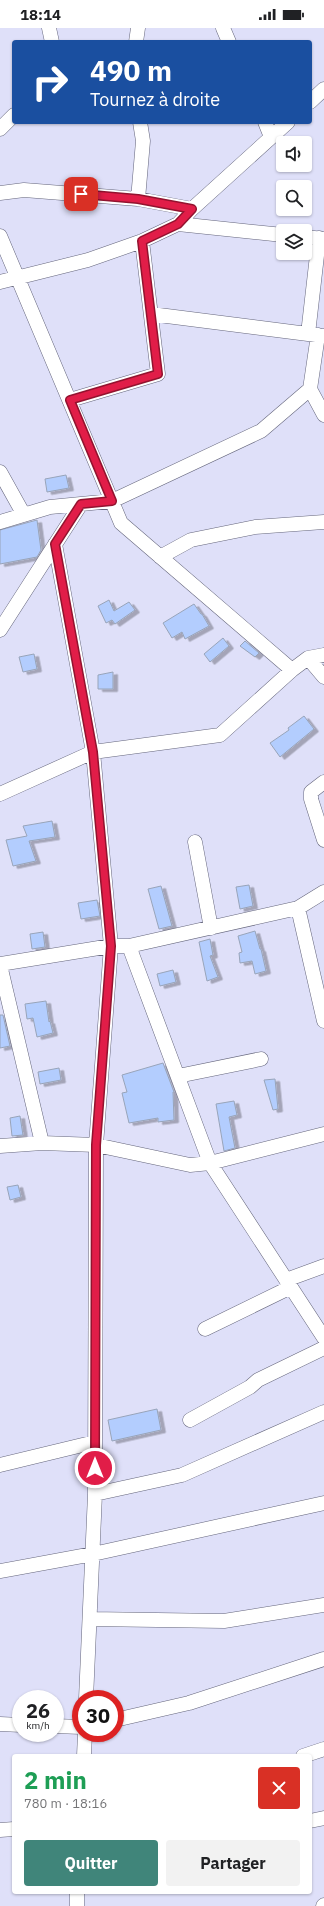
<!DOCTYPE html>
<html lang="fr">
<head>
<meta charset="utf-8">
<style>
  body { margin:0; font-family:"IBM Plex Sans",sans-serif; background:#f2f2f2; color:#202124; height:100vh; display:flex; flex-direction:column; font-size:15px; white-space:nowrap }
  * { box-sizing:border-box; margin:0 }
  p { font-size:13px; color:#757577 }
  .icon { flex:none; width:22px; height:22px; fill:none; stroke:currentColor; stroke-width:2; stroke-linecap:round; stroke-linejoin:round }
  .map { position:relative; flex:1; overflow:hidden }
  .side { position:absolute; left:12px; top:1726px; width:300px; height:140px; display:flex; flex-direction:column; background:#fff; border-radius:4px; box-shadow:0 1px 3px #0004 }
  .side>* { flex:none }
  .banner { position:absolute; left:12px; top:12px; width:300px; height:84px; border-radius:4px; box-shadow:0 1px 3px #0004; background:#1a4fa0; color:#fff; overflow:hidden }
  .fabs { position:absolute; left:276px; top:108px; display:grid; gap:8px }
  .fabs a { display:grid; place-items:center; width:36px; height:36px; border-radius:4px; background:#fff; box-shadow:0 1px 3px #0004; font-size:20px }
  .speed { position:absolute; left:12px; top:1662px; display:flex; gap:8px; font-size:20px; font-weight:700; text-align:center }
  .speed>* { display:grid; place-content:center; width:52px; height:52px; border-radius:50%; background:#fff; box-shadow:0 1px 3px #0004; line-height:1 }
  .speed small { font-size:10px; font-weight:400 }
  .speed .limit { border:6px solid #d22; background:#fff; color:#111 }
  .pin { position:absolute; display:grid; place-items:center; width:34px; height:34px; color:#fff; margin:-17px; border-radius:8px; box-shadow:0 2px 6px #0006 }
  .me { position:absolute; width:44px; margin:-22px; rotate:0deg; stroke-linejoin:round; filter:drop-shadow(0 0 3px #0008) }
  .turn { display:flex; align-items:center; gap:14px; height:84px; padding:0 12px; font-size:18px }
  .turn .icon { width:52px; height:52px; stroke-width:2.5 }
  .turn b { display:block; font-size:28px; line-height:34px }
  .round { display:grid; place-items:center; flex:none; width:42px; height:42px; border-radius:4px; background:#f2f2f2 }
  .headline { display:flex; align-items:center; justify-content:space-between; height:68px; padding:0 12px }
  h1 { font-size:24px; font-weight:700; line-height:30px; color:#1e9e55 }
  .action { display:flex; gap:8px; margin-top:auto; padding:8px 12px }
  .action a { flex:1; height:46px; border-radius:4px; background:#40857a; color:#fff; font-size:16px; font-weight:700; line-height:46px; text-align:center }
  .action a+a { background:#f2f2f2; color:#202124 }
  .status { display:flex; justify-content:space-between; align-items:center; height:28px; padding:0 20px; background:#fff; direction:ltr }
  .status svg { height:11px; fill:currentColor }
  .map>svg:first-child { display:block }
</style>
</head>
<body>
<div class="status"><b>18:14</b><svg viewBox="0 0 49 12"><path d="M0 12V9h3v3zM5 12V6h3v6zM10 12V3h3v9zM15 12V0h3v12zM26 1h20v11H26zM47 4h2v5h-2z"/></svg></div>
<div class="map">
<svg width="324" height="1878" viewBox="0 0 324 1878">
  <defs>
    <filter id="shadow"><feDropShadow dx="4.5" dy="2.5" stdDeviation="0" flood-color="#0004"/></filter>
  </defs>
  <rect width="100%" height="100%" fill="#dfe0f9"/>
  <path fill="#b3cdfe" stroke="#98a4b9" filter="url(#shadow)" d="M66 447 69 460 47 464 45 451Z
    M37 492 41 522 37 529 0 536V502Z
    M109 572 114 583 129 574 135 582 115 596 112 592 106 595 98 578Z
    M194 576 201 586H202L209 598 185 611 182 604 172 610 163 595Z
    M223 610 229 618 210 634 204 626Z
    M245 613 259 625 255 629 240 618Z
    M34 626 37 641 23 644 19 629Z
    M113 644V661H98V647Z
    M304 688 314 701 280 729 270 715 289 702 288 700Z
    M52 793 55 809 29 813 36 833 13 838 6 812 27 808 23 798Z
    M249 857 253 878 240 881 236 859Z
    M161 858 172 898 159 901 148 861Z
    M97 872 100 888 81 891 78 875Z
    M255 903 260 921H261L266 943 255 946 252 933 240 935 239 925 242 924 238 908Z
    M43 904 45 919 32 921 30 906Z
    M210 911 213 927 210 928 218 949 207 953 199 914Z
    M173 942 176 954 160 958 157 946Z
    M46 973 49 994 50 993 53 1005 37 1009 33 990 27 991 25 976Z
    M0 987H3L10 1018 0 1020Z
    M163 1035 174 1064H173L174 1092 158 1094V1090L129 1095 122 1065 127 1064 122 1047Z
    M59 1040 61 1052 40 1056 38 1044Z
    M275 1051 278 1081 273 1082 264 1052Z
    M234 1073 237 1087 229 1089 235 1120 224 1123 216 1076Z
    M20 1088 23 1107 12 1108 10 1090Z
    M18 1157 21 1169 10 1172 7 1159Z
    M157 1381 161 1402 112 1413 108 1392Z"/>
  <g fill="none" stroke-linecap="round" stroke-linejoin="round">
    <g stroke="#65667c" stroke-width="15">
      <path id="street" d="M49 0 52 14
        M223 0 229 14
        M136 14 138 0
        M310 74 324 61
        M265 94 271 109
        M0 101 14 87
        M0 165 24 162 138 171 192 181
        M138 171 143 113 140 94
        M178 196 283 207
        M0 208 121 495 292 642
        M305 209 324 211
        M0 254 88 232 142 213 178 196 192 181 288 94
        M151 286 324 308
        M308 306 319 210
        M318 307 310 361 324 387
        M70 372 158 346 142 213
        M0 444 24 487
        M0 494 50 479 112 473 261 403 310 361
        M55 516 93 724 111 918 96 1117 95 1466 86 1671
        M160 529 191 512 255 499 324 494
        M0 602 81 476
        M308 630 324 649
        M324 754 311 764V771L324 812
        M0 766 93 724 220 707 292 642 308 630 324 627
        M195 814 211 900
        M298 880 324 993
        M129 918 210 1135 324 1310
        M0 936 111 918H129L298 880 324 864
        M0 937 42 1115
        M178 1048 261 1031
        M0 1118 42 1115 96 1117 190 1137 210 1135 324 1106
        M286 1252 324 1238
        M205 1301 291 1259
        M190 1392 250 1359 258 1352 324 1320
        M0 1437 95 1414
        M95 1466 182 1447 324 1384
        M0 1543 93 1526 324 1475
        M90 1591 224 1593 324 1577
        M115 1692 189 1675 324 1631
        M0 1696 21 1697
        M55 1698 81 1699
        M84 1728 85 1705
        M303 1728 324 1721
        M310 1793 324 1790
        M0 1802 14 1801
        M77 1878V1864
        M323 1878 324 1877"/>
    </g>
    <use href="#street" stroke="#fff" stroke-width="14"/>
  </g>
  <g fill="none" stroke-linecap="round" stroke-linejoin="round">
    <g stroke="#92132f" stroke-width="10">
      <path id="route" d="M81 166 138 171 192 181 178 196 142 213 158 346 70 372 112 473 81 476 55 516 93 724 111 918 96 1117 95 1440"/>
    </g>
    <use href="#route" stroke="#e11d48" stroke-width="7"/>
  </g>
</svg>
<div class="fabs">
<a><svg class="icon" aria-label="sound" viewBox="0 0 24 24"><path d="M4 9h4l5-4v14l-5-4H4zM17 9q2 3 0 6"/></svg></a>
<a><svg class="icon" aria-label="search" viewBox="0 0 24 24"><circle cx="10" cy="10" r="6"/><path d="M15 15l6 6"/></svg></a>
<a><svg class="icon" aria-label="layers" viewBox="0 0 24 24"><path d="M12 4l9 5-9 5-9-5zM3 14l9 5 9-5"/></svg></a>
</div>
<div class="speed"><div>26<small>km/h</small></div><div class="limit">30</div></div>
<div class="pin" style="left:81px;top:166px;background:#d93025"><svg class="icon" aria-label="arrive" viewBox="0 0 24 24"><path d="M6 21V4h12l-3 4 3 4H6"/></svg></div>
<svg class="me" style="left:95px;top:1440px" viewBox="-20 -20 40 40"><circle r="17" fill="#e11d48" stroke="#fff" stroke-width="3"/><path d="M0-11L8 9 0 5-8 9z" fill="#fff"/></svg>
<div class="banner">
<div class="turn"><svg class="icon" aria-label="right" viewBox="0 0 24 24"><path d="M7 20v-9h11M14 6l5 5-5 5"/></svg><div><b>490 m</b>Tournez à droite</div></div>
</div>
<section class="side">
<div class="headline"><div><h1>2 min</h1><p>780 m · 18:16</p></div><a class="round" style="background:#d93025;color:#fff"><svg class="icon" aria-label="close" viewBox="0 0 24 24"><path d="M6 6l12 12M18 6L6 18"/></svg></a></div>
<div class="action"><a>Quitter</a><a>Partager</a></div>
</section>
</div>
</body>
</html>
